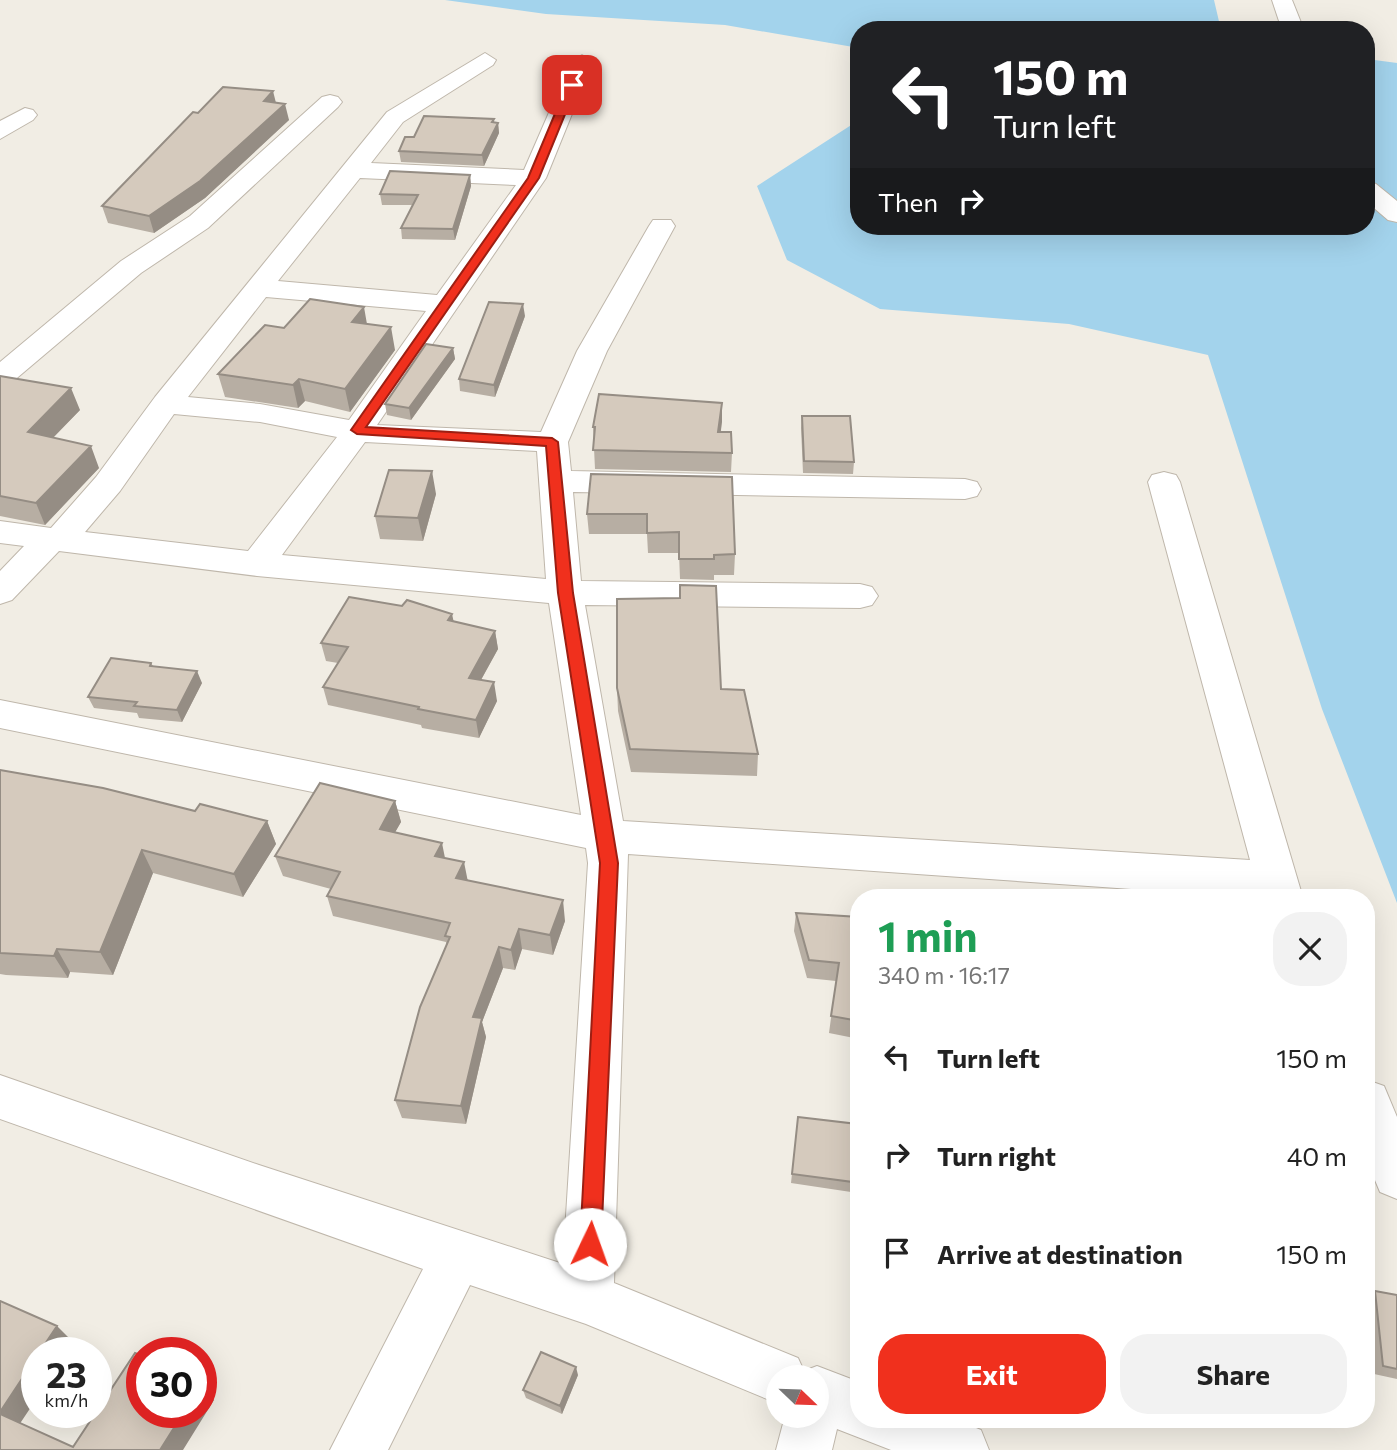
<!DOCTYPE html>
<html lang="en">
<head>
<meta charset="utf-8">
<style>
  body { margin:0; font-family:Commissioner,sans-serif; background:#f2f2f2; color:#222; height:100vh; display:flex; flex-direction:column; font-size:26px; white-space:nowrap }
  * { box-sizing:border-box; margin:0 }
  p { font-size:23px; color:#767676 }
  .icon { flex:none; width:38px; height:38px; fill:none; stroke:currentColor; stroke-width:2; stroke-linecap:round; stroke-linejoin:round }
  .map { position:relative; flex:1; overflow:hidden }
  .panel { position:absolute; left:850px; top:889px; width:525px; height:539px; display:flex; flex-direction:column; background:#fff; border-radius:28px; box-shadow:0 7px 28px #0002 }
  .panel>* { flex:none }
  .top-card { position:absolute; left:850px; top:21px; width:525px; height:214px; border-radius:28px; box-shadow:0 7px 28px #0002; background:#202124; color:#fff; overflow:hidden }
  .needle { width:46px; rotate:113deg }
  .tools { position:absolute; left:766px; top:1365px; display:grid; gap:14px }
  .tools a { display:grid; place-items:center; width:63px; height:63px; border-radius:50%; background:#fff; box-shadow:0 7px 28px #0002; font-size:35px }
  .speed { position:absolute; left:21px; top:1337px; display:flex; gap:14px; font-size:35px; font-weight:700; text-align:center }
  .speed>* { display:grid; place-content:center; width:91px; height:91px; border-radius:50%; background:#fff; box-shadow:0 7px 28px #0002; line-height:1 }
  .speed small { font-size:18px; font-weight:400 }
  .speed .limit { border:10px solid #d22; background:#fff; color:#111 }
  .pin { position:absolute; display:grid; place-items:center; width:60px; height:60px; color:#fff; margin:-30px; border-radius:14px; box-shadow:0 4px 10px #0006 }
  .me { position:absolute; width:77px; margin:-38px; rotate:3deg; stroke-linejoin:round; filter:drop-shadow(0 0 5px #0008) }
  .turn { display:flex; align-items:center; gap:24px; height:147px; padding:0 28px; font-size:32px }
  .turn .icon { width:91px; height:91px; stroke-width:2.5 }
  .turn b { display:block; font-size:49px; line-height:60px }
  .then { display:flex; align-items:center; height:66px; padding:0 28px; background:#0003; gap:14px; font-size:26px }
  .round { display:grid; place-items:center; flex:none; width:74px; height:74px; border-radius:28px; background:#f2f2f2 }
  .summary { display:flex; align-items:center; justify-content:space-between; height:119px; padding:0 28px }
  h1 { font-size:42px; font-weight:700; line-height:52px; color:#1e9e55 }
  .button { display:flex; gap:14px; margin-top:auto; padding:14px 28px }
  .button a { flex:1; height:80px; border-radius:28px; background:#f0301d; color:#fff; font-size:28px; font-weight:700; line-height:80px; text-align:center }
  .button a+a { background:#f2f2f2; color:#222 }
  ul { padding:0; list-style:none }
  li { display:flex; align-items:center; gap:21px; height:98px; padding:0 28px }
  li div { flex:1 }
  li b { display:block; font-size:26px }
  li em { font-style:normal }
  .map>svg:first-child { display:block }
</style>
</head>
<body>
<div class="map">
<svg width="1397" height="1450" viewBox="0 0 1397 1450">
  <rect width="100%" height="100%" fill="#f1ede4"/>
  <path fill="#a3d3ec" d="M445 0H1214L1221 30H859V48L725 25 546 14Z
    M1367 59 1397 63V903L1322 709 1208 355 1069 324 880 309 787 260 757 186 859 120V226H1367Z"/>
  <g fill="none" stroke-linecap="round" stroke-linejoin="round">
    <g stroke="#bfb7ab" stroke-width="2">
      <path id="minor" d="M1272 0H1292L1304 30H1282Z
        M485 53 496 60 493 65 403 122 371 163 524 170 571 62 582 55 593 62 546 178 377 425 541 432 577 351 649 226 653 220H671L675 226 607 351 568 442 571 471 965 479 977 482 981 489 977 496 965 499 573 492 581 581 860 584 872 587 878 596 872 605 860 608 585 605 623 821 1250 860 1148 482 1152 475 1164 472 1176 475 1180 482 1303 898H1261L628 854 614 1283 798 1358 804 1371 817 1366 859 1382V1419H954L981 1430 989 1450H891L837 1429 832 1450H776L785 1416H817V1377H779V1404L586 1324 470 1285 388 1450H330L423 1269 0 1119V1075L259 1165 563 1264 588 863 586 848 0 728V700L581 815 549 603 257 576 59 551 12 600 0 604V571L24 546 0 543V521L51 528 96 477 155 397 387 112ZM360 178 516 185 437 295 278 281ZM266 297 426 311 349 420 260 404 188 397ZM174 414 260 422 337 437 248 551 85 532 120 491ZM365 442 537 451 546 579 282 555Z
        M330 95 338 97 342 102 338 107 208 228 141 273 11 383 0 386V362L121 261 190 216 322 97Z
        M25 108 33 110 37 115 33 120 0 139V121Z
        M1367 181 1376 184 1397 201V222L1388 220 1367 202Z
        M1367 1080 1384 1086 1397 1117V1199L1380 1192 1367 1161Z"/>
    </g>
    <use href="#minor" fill="#fff" fill-rule="evenodd"/>
  </g>
  <path fill="#b7aea3" d="M276 103 289 120 205 198 154 233 108 223 102 206 198 113Z
    M494 119V122L498 123 499 133 484 166 401 162 399 151 414 137Z
    M470 175 471 186 455 240 402 239 401 228 412 205H382L380 194Z
    M525 316 495 397 460 391 459 379Z
    M367 324 395 350 350 412 305 401 298 408 225 397 218 374 284 328Z
    M453 348 455 359 411 420 387 415 385 404Z
    M0 376 80 410 53 438 99 468 45 525 0 516Z
    M722 403 721 432 732 453 731 472 595 469 593 427Z
    M802 416 854 462 853 474 803 473 801 428Z
    M591 474 735 554 734 575H714V580L680 579 679 553H648L647 534H589L587 514Z
    M436 494 423 541 380 539 375 516Z
    M680 598 721 689 758 754 757 776 631 772 618 711 617 688Z
    M454 622 495 631 498 649 481 680 497 701 479 738 422 728 421 725 328 705 323 687 338 663 326 661 321 643Z
    M151 663 153 666 202 683 182 722 139 718 137 713 94 708 88 697Z
    M0 770 195 811 267 821 276 844 243 897 153 873 113 975 70 972 68 978 6 975 0 974Z
    M395 801 401 822 395 832 445 858 468 880 565 921 553 955 522 949 515 970 503 968 482 1022 486 1037 466 1124 402 1118 395 1100 447 945 446 942 333 916 327 896 331 889 283 876 275 856Z
    M796 913 859 917V1039L829 1033 836 981 807 978 794 931Z
    M798 1117 853 1182 851 1192 791 1183Z
    M1375 1291 1397 1295V1379L1374 1374 1367 1300Z
    M578 1375 562 1414 526 1398 523 1390Z"/>
  <path fill="#958d84" d="M273 91 277 107 264 101Z
    M285 104 289 120 205 198 154 233 149 216Z
    M494 119 495 129 498 123 499 133 484 166 482 155Z
    M470 175 471 186 455 240 453 229Z
    M523 304 525 316 495 397 494 385Z
    M364 307 368 330 352 322Z
    M391 327 395 350 350 412 345 389Z
    M453 348 455 359 411 420 409 408Z
    M299 379 305 401 298 408 293 385Z
    M71 388 80 410 37 454 28 432Z
    M722 403V422L718 451V432Z
    M91 446 99 468 45 525 36 503Z
    M432 471 436 494 423 541 418 518Z
    M452 614 456 632 448 620Z
    M495 631 498 649 472 696 469 678Z
    M197 671 202 683 182 722 177 710Z
    M494 682 497 701 479 738 476 720Z
    M395 801 401 822 385 850 380 829Z
    M267 821 276 844 243 897 234 874Z
    M442 843 446 863 435 856Z
    M142 850 153 873 113 975 100 952Z
    M464 862 468 882 456 878Z
    M563 900 565 921 553 955 550 935Z
    M519 929 522 949 515 970 511 950Z
    M499 947 503 968 482 1022 486 1037 466 1124 461 1106 473 1017Z
    M57 949 70 972 68 978 54 956Z
    M57 1326 73 1342 66 1353H39Z
    M37 1356V1398L17 1428 0 1414V1412Z
    M576 1367 578 1375 562 1414 560 1406Z
    M201 1385 214 1400 183 1450H160L184 1412H201Z"/>
  <path fill="#d5cabd" stroke="#958d84" stroke-width="2" d="M223 87 273 91 264 101 285 104 200 181 149 216 102 206 193 112 198 113Z
    M424 116 494 119 492 122 498 123 482 155 399 151 405 137H414Z
    M390 171 470 175 453 229 401 228 418 195 380 194Z
    M310 299 364 307 352 322 391 327 345 389 299 379 293 385 218 374 265 325 284 328Z
    M489 302 523 304 494 385 459 379Z
    M426 344 453 348 409 408 385 404Z
    M0 376 71 388 28 432 91 446 36 503 0 496Z
    M599 394 722 403 718 432H731L732 453 593 450 595 427H593Z
    M802 416H850L854 462 804 461Z
    M389 470 432 471 418 518 375 516Z
    M591 474 732 477 735 554 714 555V559H679V532L647 533V514H587Z
    M680 585 716 586 721 689 744 690 758 754 630 749 617 688V599L680 598Z
    M349 597 402 606 407 600 452 614 448 620 495 631 469 678 494 682 476 720 418 709 419 707 323 687 348 647 321 643Z
    M111 658 151 663 150 666 197 671 177 710 134 706 137 702 88 697Z
    M0 770 103 788 195 811 200 804 267 821 234 874 142 850 100 952 57 949 54 956 0 953Z
    M320 783 395 801 380 829 442 843 435 856 464 862 456 878 563 900 550 935 519 929 511 950 499 947 473 1017 482 1018 461 1106 395 1100 420 1007 450 937 445 936 450 923 327 896 340 872 275 856Z
    M796 913 859 917V1021L831 1016 839 963 809 960Z
    M798 1117 857 1124 853 1182 792 1174Z
    M1375 1291 1397 1295V1369L1383 1366Z
    M0 1301 57 1326 39 1353H37V1356L0 1412Z
    M541 1352 576 1367 560 1406 523 1390Z
    M135 1353 142 1356V1412H184L160 1450H0V1414L73 1447Z"/>
  <path fill="#f0301d" stroke="#9c1f13" stroke-width="2" d="M572 83 577 85 539 178 366 427 552 438 558 442 573 593 618 863 601 1244 598 1251 590 1254 583 1251 580 1244 600 863 558 593 546 446 357 434 351 430 528 178 567 85Z"/>
</svg>
<div class="tools">
<a><svg class="needle" viewBox="-14 -14 28 28"><path d="M0-13l5 13h-10z" fill="#e53935"/><path d="M0 13l5-13h-10z" fill="#767676"/></svg></a>
</div>
<div class="speed"><div>23<small>km/h</small></div><div class="limit">30</div></div>
<div class="pin" style="left:572px;top:85px;background:#d93025"><svg class="icon" aria-label="arrive" viewBox="0 0 24 24"><path d="M6 21V4h12l-3 4 3 4H6"/></svg></div>
<svg class="me" style="left:590px;top:1244px" viewBox="-20 -20 40 40"><circle r="19" fill="#fff"/><path d="M0-13L10 11 0 6-10 11z" fill="#f0301d"/></svg>
<div class="top-card">
<div class="turn"><svg class="icon" aria-label="left" viewBox="0 0 24 24"><path d="M17 20v-9H6M10 6l-5 5 5 5"/></svg><div><b>150 m</b>Turn left</div></div>
<div class="then">Then<svg class="icon" aria-label="right" viewBox="0 0 24 24"><path d="M7 20v-9h11M14 6l5 5-5 5"/></svg></div>
</div>
<section class="panel">
<div class="summary"><div><h1>1 min</h1><p>340 m · 16:17</p></div><a class="round"><svg class="icon" aria-label="close" viewBox="0 0 24 24"><path d="M6 6l12 12M18 6L6 18"/></svg></a></div>
<ul>
<li><svg class="icon" aria-label="left" viewBox="0 0 24 24"><path d="M17 20v-9H6M10 6l-5 5 5 5"/></svg><div><b>Turn left</b></div><em>150 m</em></li>
<li><svg class="icon" aria-label="right" viewBox="0 0 24 24"><path d="M7 20v-9h11M14 6l5 5-5 5"/></svg><div><b>Turn right</b></div><em>40 m</em></li>
<li><svg class="icon" aria-label="arrive" viewBox="0 0 24 24"><path d="M6 21V4h12l-3 4 3 4H6"/></svg><div><b>Arrive at destination</b></div><em>150 m</em></li>
</ul>
<div class="button"><a>Exit</a><a>Share</a></div>
</section>
</div>
</body>
</html>
